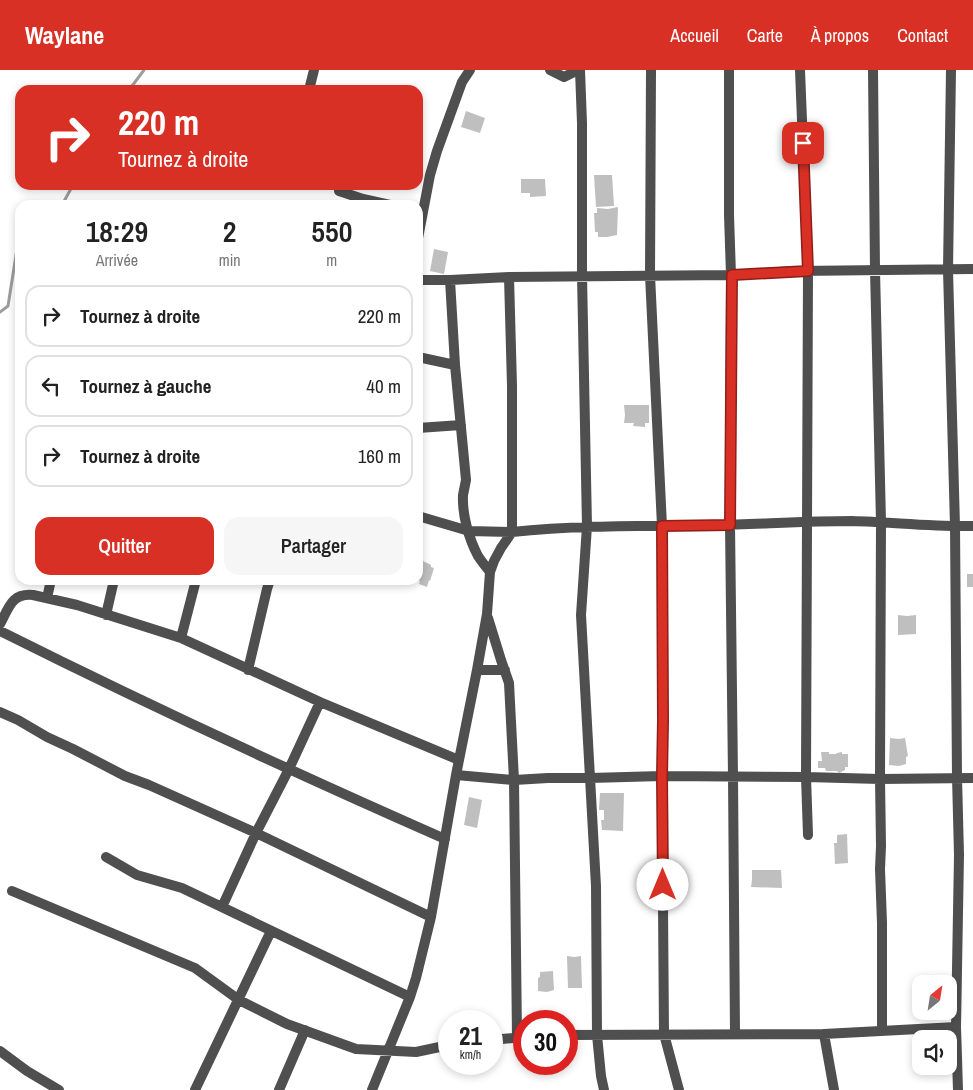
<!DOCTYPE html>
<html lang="fr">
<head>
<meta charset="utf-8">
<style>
  body { margin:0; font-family:"Archivo Narrow",sans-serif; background:#f6f6f6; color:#222; height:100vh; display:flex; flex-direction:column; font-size:19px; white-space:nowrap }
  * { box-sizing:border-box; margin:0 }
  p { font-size:16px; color:#767676 }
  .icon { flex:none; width:28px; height:28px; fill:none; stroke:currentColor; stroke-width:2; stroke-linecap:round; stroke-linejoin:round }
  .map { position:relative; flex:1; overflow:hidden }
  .details { position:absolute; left:15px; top:130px; width:408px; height:385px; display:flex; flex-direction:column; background:#fff; border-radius:15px; box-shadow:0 2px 8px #0003 }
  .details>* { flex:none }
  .guide { position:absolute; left:15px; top:15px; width:408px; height:105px; border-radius:15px; box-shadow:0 2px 8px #0003; background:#d93025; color:#fff; overflow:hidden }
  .needle { width:32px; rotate:30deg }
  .fabs { position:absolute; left:912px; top:905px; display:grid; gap:10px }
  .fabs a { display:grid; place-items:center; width:45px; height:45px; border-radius:10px; background:#fff; box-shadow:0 2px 8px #0003; font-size:25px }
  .speed { position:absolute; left:438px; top:940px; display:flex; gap:10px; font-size:25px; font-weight:700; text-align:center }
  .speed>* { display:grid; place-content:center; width:65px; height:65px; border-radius:50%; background:#fff; box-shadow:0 2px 8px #0003; line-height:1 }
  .speed small { font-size:12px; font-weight:400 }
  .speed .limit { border:8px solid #d22; background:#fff; color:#111 }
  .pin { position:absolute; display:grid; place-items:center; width:42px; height:42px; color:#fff; margin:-21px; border-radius:10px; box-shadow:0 2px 8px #0006 }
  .me { position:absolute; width:55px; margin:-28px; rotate:0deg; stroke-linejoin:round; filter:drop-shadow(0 0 4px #0008) }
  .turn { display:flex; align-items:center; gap:18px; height:105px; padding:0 20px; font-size:22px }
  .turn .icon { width:65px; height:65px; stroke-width:2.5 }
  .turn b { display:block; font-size:35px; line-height:42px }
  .eta { display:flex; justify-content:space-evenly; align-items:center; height:85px; text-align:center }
  .eta b { font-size:30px; font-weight:600; line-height:35px }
  .cta { display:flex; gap:10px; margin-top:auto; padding:10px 20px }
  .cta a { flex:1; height:58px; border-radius:15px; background:#d93025; color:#fff; font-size:20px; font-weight:600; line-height:58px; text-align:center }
  .cta a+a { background:#f6f6f6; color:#222 }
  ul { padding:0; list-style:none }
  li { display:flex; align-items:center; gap:15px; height:62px; margin:0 10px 8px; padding:0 10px; border:2px solid #e0e0e0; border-radius:15px }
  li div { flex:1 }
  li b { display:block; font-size:19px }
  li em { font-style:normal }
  header { display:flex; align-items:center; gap:30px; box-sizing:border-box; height:70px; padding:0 25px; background:#d93025; color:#fff }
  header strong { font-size:24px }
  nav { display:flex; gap:28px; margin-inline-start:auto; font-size:18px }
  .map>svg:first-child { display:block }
</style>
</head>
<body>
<header>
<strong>Waylane</strong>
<nav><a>Accueil</a><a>Carte</a><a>À propos</a><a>Contact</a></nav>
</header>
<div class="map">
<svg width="973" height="1020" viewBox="0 0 973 1020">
  <rect width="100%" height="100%" fill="#fff"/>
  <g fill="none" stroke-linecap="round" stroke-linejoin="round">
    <path stroke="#9d9d9d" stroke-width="3" d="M129 20 144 0
      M62 135 73 115
      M0 242 8 236 17 179 20 177"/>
  </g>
  <path fill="#bfbfbf" d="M466 41 485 48 480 63 461 57Z
    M594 105H612L614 136 596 137Z
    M521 109H545L546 126 530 127V123H521Z
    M618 137 617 165 607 167H598V162H595L594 143H597V138L608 139Z
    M434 179 448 182 444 204 430 201Z
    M624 335H649V353H645V357L633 356 634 353H624L625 345Z
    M419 491 421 492 423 491 431 495V497L434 498 430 511 429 510 427 517 419 514 420 511 418 510V492L419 493Z
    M967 504H973V517H967Z
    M898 545 907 546 916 545V564L898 565Z
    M890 668 899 669 905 668 908 686 906 687V694L899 696 889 695Z
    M821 682H829V684H836L837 683 842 682V684H848V697H845V700L839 703 837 701H826L825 698H818V691H822Z
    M600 723H624L623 761 602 760 601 750H604V740H599Z
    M469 727 482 730 477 758 464 755Z
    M847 764 848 793 835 794 834 773H837V765Z
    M752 800H781L782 818 751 817 752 810Z
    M567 886 574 887 581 886 582 918H568Z
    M553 901 554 920 547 922 538 921V908L540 907V902Z"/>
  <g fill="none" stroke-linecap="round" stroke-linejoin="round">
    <path stroke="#4f4f4f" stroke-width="10" d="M550 0 564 7 578 0
      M580 0 582 53V205L587 456 581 545 596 816 597 965 601 1006 604 1020
      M651 0 650 205 662 456 663 651 662 706 664 964 679 1020
      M729 0V145L731 205 730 455 733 706 735 964
      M800 0 808 201 806 707 808 765
      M873 0 875 200 881 452 880 709 881 776 880 799 882 853V961
      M951 0 948 200 955 456 957 707 959 785 956 957 958 1020
      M309 20 314 0
      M339 121 363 129 390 135
      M418 168 430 105 437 81 462 12 470 0
      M418 210H450
      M418 287 455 295
      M418 358 461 355
      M418 446 469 461 512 462V316L509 207
      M490 502C486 497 482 492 478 486 469 469 462 445 463 425 464 420 465 415 466 410L455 295 450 210 509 207 731 205 797 201 973 199
      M47 528 51 510
      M106 545 114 510
      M488 548 501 590 509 613 514 710 517 967
      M0 554C9 538 11 523 33 525L77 535 181 568 320 632 459 690
      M0 561C146 634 295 703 445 769
      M181 568 196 510
      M248 600 267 519 270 510
      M477 600H505
      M0 642 18 650 47 667 73 679 125 706 149 715 256 763 431 847
      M456 705 514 710 548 708H590L662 706 806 707 880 709 973 708
      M106 787 137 805 182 818 410 927
      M12 821 195 898 239 930 287 954 356 979 416 982 449 975
      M222 837 256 763 289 699 320 632
      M824 964 834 1020
      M566 965 824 964 956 957
      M491 970 523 967
      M0 981 27 1001 59 1020
      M195 1020 271 861
      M279 1020 305 960
      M372 1020 410 927 416 908 431 847 456 705 477 600 487 544 490 502 494 491 501 478 512 462C580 455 648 456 716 455 761 454 807 451 852 451 892 452 933 457 973 456"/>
  </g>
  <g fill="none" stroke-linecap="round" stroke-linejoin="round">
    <g stroke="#8d1f18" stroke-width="12">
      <path id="route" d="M663 815 662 706 663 651 662 456 730 455 732 205 808 201 803 73"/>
    </g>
    <use href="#route" stroke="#d93025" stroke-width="9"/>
  </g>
</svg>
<div class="fabs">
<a><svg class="needle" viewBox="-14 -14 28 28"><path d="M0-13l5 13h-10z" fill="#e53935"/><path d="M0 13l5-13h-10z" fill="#767676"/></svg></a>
<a><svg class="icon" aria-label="sound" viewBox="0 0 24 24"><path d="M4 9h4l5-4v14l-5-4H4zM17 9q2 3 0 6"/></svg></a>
</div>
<div class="speed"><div>21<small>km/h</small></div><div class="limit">30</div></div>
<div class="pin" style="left:803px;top:73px;background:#d93025"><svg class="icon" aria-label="arrive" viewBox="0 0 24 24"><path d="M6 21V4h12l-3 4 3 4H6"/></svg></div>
<svg class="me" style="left:663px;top:815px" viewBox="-20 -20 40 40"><circle r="19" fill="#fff"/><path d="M0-13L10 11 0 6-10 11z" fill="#d93025"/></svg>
<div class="guide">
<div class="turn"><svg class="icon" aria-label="right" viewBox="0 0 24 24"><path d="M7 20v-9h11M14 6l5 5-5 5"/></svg><div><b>220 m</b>Tournez à droite</div></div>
</div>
<section class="details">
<div class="eta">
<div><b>18:29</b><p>Arrivée</p></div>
<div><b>2</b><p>min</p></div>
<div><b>550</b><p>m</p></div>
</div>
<ul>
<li><svg class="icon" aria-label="right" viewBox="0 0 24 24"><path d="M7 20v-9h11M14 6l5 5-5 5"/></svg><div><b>Tournez à droite</b></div><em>220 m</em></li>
<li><svg class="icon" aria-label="left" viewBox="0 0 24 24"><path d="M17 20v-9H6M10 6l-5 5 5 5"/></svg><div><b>Tournez à gauche</b></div><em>40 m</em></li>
<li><svg class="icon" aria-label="right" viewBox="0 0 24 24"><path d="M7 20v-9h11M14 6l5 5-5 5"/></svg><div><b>Tournez à droite</b></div><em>160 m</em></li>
</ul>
<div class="cta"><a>Quitter</a><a>Partager</a></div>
</section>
</div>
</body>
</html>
